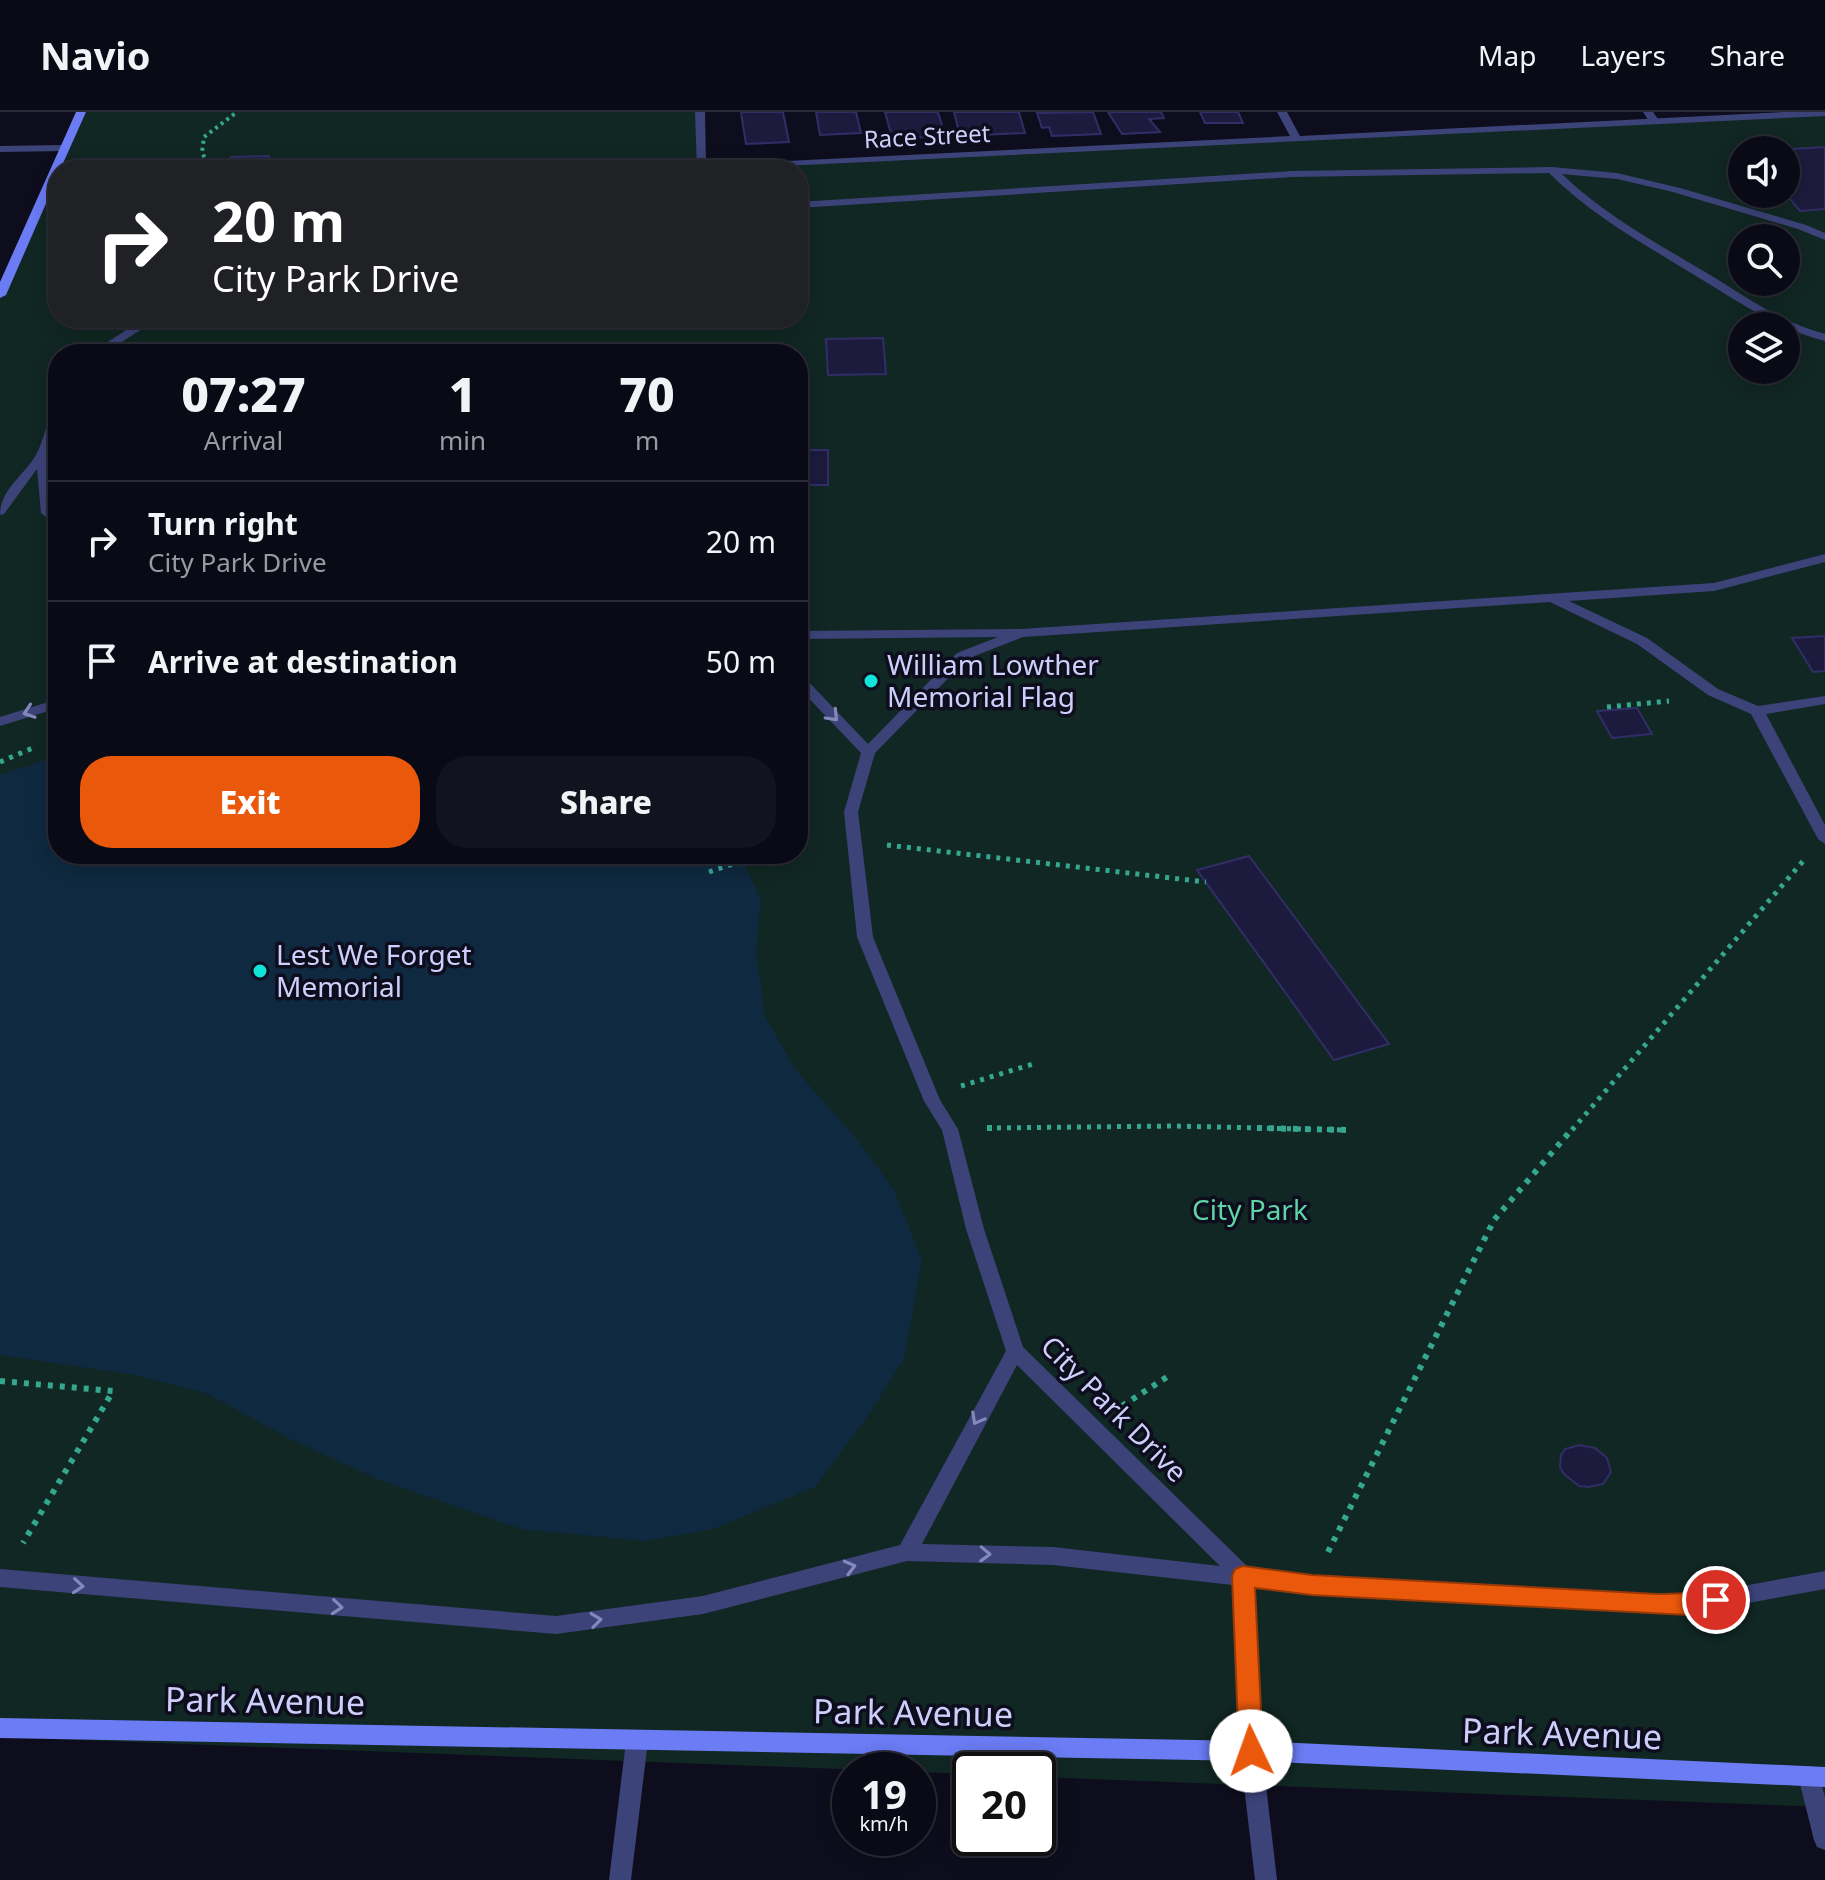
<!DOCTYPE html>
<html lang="en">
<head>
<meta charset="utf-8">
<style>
  body { margin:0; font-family:"Noto Sans",sans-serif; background:#13131f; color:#f1f3f6; height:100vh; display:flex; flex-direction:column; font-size:30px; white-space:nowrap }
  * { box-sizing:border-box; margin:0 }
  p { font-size:26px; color:#999aa1 }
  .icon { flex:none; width:44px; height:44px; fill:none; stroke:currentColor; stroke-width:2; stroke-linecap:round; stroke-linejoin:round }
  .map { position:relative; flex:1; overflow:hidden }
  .panel { position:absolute; left:48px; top:232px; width:760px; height:520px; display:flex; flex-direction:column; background:#0a0a16; border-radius:32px; box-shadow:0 4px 20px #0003,0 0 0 2px #2a2b35 }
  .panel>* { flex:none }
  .banner { position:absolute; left:48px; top:48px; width:760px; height:168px; border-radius:32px; box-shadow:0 4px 20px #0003,0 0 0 2px #2a2b35; background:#202124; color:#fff; overflow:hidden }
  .buttons { position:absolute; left:1728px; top:24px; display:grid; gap:16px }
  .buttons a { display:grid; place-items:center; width:72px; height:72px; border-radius:50%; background:#0a0a16; box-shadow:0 4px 20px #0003,0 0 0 2px #2a2b35; font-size:40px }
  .speed { position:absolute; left:832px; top:1640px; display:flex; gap:16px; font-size:40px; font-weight:700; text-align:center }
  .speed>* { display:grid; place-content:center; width:104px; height:104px; border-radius:50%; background:#0a0a16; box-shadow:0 4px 20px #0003,0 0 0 2px #2a2b35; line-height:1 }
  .speed small { font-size:20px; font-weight:400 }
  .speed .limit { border:4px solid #111; border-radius:12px; background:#fff; color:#111 }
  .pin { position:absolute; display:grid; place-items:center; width:68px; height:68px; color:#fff; margin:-34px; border:4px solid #fff; border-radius:50%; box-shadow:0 2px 8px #0007 }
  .me { position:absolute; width:88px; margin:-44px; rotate:357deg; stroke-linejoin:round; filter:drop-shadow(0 0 6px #0008) }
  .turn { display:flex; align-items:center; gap:28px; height:168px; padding:0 32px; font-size:36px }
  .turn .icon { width:104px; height:104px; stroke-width:2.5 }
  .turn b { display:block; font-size:56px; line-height:68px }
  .eta { display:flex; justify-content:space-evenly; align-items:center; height:136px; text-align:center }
  .eta b { font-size:48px; font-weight:800; line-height:56px }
  .primary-button { display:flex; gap:16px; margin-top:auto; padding:16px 32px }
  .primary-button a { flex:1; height:92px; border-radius:32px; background:#ea580c; color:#fff; font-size:32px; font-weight:800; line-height:92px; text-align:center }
  .primary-button a+a { background:#13131f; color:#f1f3f6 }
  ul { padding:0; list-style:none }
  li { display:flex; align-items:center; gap:24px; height:120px; padding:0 32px; border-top:2px solid #2a2b35 }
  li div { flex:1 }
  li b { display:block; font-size:30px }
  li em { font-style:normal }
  header { display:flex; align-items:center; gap:48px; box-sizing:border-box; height:112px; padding:0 40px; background:#0a0a16; border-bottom:2px solid #2a2b35 }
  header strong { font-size:38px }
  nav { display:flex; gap:44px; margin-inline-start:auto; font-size:28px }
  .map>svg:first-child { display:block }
</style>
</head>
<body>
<header>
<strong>Navio</strong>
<nav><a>Map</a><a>Layers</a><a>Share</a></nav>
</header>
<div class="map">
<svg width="1825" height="1768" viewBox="0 0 1825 1768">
  <rect width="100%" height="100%" fill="#0e0d1d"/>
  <path fill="#112723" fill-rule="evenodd" d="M81 0H695L701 55 1825 1V1695L1038 1665V1658H970V1662L0 1625V184ZM1742 38H1786V82H1742ZM58 58H798V206H58ZM1742 126H1786V170H1742ZM1742 214H1786V258H1742ZM58 242H798V742H58Z"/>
  <path fill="#0f2940" d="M58 644V742H740L761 789 756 840 765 904 795 957 860 1031 894 1078 922 1148 904 1247 867 1305 815 1375 713 1417 645 1429 521 1417 380 1368 294 1329 208 1282 136 1263 0 1243V663Z"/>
  <path fill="#1c1b3d" stroke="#312e67" stroke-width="2" d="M741 0H783L789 30 746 32Z
    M816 0H856L861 21 820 23Z
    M885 0H938L944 20 927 21 928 25 907 26 906 21 891 22Z
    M954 0H1019L1025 21 960 24Z
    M1093 0 1101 22 1052 24 1049 15 1042 16 1037 1Z
    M1108 0H1161L1164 6 1149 7 1160 20 1122 22Z
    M1200 0H1238L1243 11H1205Z
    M1825 35V97L1800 99 1786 82V38H1774Z
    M269 44 265 58H227L231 45Z
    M883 226 886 262 828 263 826 227Z
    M798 338H828V373H798Z
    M1825 524V559L1813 560 1792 526Z
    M1637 596 1652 622 1612 626 1597 599Z
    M1249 744 1389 932 1334 948 1197 758Z
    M1579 1333 1595 1336 1607 1346 1611 1360 1603 1372 1588 1375 1579 1374 1564 1362 1560 1355 1561 1343 1565 1337Z"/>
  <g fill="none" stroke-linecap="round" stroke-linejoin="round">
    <path stroke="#36a78f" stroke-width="4" stroke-dasharray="3 4" stroke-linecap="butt" d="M210 58 202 40 204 25 237 0"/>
    <path stroke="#36a78f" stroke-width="5" stroke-dasharray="4 6" stroke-linecap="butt" d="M1607 595 1669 589
      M0 650 35 635
      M887 733 1206 770
      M709 760 756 744
      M961 974 1033 952
      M987 1016 1174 1014 1344 1018
      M1572 1018 1804 748"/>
    <path stroke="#36a78f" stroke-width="6" stroke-dasharray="5 7" stroke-linecap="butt" d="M987 1016H996
      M1257 1016 1348 1018
      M0 1269 113 1279 23 1431
      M1122 1294 1167 1265
      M1328 1440 1494 1108 1573 1016"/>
    <path fill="#3c4379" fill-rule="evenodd" d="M1643 0H1653L1660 10 1651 12Z
      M1552 55 1617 61 1680 76 1806 113 1825 121V128L1798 117 1673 80 1617 67 1562 62C1604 103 1655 130 1705 160 1744 183 1781 211 1825 222V229C1777 217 1739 190 1696 164 1644 132 1592 104 1549 61L1292 65 798 96V90L1292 59Z
      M145 206H159L103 242H89Z
      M58 297V313L50 350 53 400 58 404V415L41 401 37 357 4 402 0 403C0 376 27 362 38 339 44 326 46 312 54 298Z
      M1825 442V450L1714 479 1569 489 1647 526 1718 577 1758 594 1825 584V592L1766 602 1825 713V732L1818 727 1751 602 1708 583 1637 532 1550 490 1023 525 967 547 875 641 858 700 873 825 940 988 958 1017 984 1117 1023 1235 1250 1457 1312 1464 1688 1484 1825 1459V1477L1688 1502 1312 1482 1254 1475 1262 1639 1258 1646 1251 1649 1244 1646 1240 1639 1233 1473 1053 1453 907 1449 703 1502 556 1522 0 1475V1457L556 1504 703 1484 900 1433 1006 1239 966 1117 942 1018 924 989 857 825 844 700 861 641 798 575V563L803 564 868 632 957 541 998 525 798 527V519L1021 517 1714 471ZM1017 1253 1220 1454 1053 1435 922 1432Z
      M58 587V596L0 614V605Z
      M637 1619 644 1622 648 1629 631 1768H609L626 1629 630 1622Z
      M1809 1654 1817 1657 1825 1685V1738L1817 1735 1814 1728 1798 1664 1801 1657Z"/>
    <path fill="#3c4379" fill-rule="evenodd" d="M695 0H705L706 53 1290 24 1277 0H1287L1300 24 1784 0H1825V4L697 58Z
      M0 34 65 33 70 36 65 39 0 40Z
      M58 81V87H44L39 84 44 81Z
      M1251 1629 1258 1632 1262 1639 1277 1768H1255L1240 1639 1244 1632Z"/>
    <path fill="#6b7cf5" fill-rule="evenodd" d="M76 0H86L60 58H58V64L6 183 0 186V170Z
      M0 1606 1251 1629 1825 1655V1675L1251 1649 0 1626Z"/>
  </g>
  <defs><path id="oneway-chevron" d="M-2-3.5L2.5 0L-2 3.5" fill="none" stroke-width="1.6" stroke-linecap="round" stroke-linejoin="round" transform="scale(2)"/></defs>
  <g stroke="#8489ba">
    <use href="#oneway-chevron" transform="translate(29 600) rotate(161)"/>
    <use href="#oneway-chevron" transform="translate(833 604) rotate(46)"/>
    <use href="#oneway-chevron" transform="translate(977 1307) rotate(119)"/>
    <use href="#oneway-chevron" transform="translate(985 1442) rotate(2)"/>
    <use href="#oneway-chevron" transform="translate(850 1455) rotate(-15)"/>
    <use href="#oneway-chevron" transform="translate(78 1474) rotate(5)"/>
    <use href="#oneway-chevron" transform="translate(337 1495) rotate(5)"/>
    <use href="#oneway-chevron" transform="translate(596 1508) rotate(-7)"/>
  </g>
  <path fill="#ea580c" stroke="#983908" stroke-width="2" d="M1243 1454 1312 1463 1657 1482C1673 1483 1713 1478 1724 1481L1727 1488 1724 1495 1688 1503 1312 1483 1255 1476 1263 1639 1259 1647 1251 1650 1242 1647 1239 1639 1232 1464 1235 1457Z"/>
  <g fill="#10e4d9" stroke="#0e0d1d" stroke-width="3">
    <circle cx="871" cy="569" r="8"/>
    <circle cx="260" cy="859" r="8"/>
  </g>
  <g text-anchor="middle" stroke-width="7" stroke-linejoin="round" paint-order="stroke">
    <g font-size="24" fill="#cdcffb" stroke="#0e0d1d">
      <text transform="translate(927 25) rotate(-3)" y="8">Race Street</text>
    </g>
    <g font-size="28" fill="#cdcffb" stroke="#0e0d1d" text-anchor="start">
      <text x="887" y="563">William Lowther<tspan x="887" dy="32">Memorial Flag</tspan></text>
      <text x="276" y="853">Lest We Forget<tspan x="276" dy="32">Memorial</tspan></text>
    </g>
    <g font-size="28" fill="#5fd5a6" stroke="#0e0d1d">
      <text x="1250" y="1108">City Park</text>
    </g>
    <g font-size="28" fill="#cdcffb" stroke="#0e0d1d">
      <text transform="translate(1114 1297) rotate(45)" y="10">City Park Drive</text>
    </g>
    <g font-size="34" fill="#cdcffb" stroke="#0e0d1d">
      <text transform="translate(265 1589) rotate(1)" y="12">Park Avenue</text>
      <text transform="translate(913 1601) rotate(1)" y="12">Park Avenue</text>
      <text transform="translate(1562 1622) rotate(2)" y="12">Park Avenue</text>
    </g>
  </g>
</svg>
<div class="buttons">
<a><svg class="icon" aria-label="sound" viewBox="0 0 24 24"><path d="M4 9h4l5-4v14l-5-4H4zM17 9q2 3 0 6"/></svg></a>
<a><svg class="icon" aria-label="search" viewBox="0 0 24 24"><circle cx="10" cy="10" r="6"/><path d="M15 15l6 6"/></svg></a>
<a><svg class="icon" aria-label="layers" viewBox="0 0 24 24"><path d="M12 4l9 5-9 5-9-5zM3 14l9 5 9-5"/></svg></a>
</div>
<div class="speed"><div>19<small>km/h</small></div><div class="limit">20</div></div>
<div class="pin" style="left:1716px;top:1488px;background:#d93025"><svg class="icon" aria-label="arrive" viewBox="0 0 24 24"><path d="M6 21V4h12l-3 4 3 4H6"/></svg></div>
<svg class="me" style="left:1251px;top:1639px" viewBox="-20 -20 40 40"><circle r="19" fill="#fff"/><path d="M0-13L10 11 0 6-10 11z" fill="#ea580c"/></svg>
<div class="banner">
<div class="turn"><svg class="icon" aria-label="right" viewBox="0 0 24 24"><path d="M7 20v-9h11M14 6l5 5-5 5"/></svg><div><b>20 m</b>City Park Drive</div></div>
</div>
<section class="panel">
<div class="eta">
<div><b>07:27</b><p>Arrival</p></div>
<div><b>1</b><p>min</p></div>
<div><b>70</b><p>m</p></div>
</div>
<ul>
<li><svg class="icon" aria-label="right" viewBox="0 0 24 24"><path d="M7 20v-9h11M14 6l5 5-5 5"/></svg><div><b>Turn right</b><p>City Park Drive</p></div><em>20 m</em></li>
<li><svg class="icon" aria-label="arrive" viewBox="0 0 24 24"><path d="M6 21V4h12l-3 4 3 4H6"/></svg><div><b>Arrive at destination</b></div><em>50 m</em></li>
</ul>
<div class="primary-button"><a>Exit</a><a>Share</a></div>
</section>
</div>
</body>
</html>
